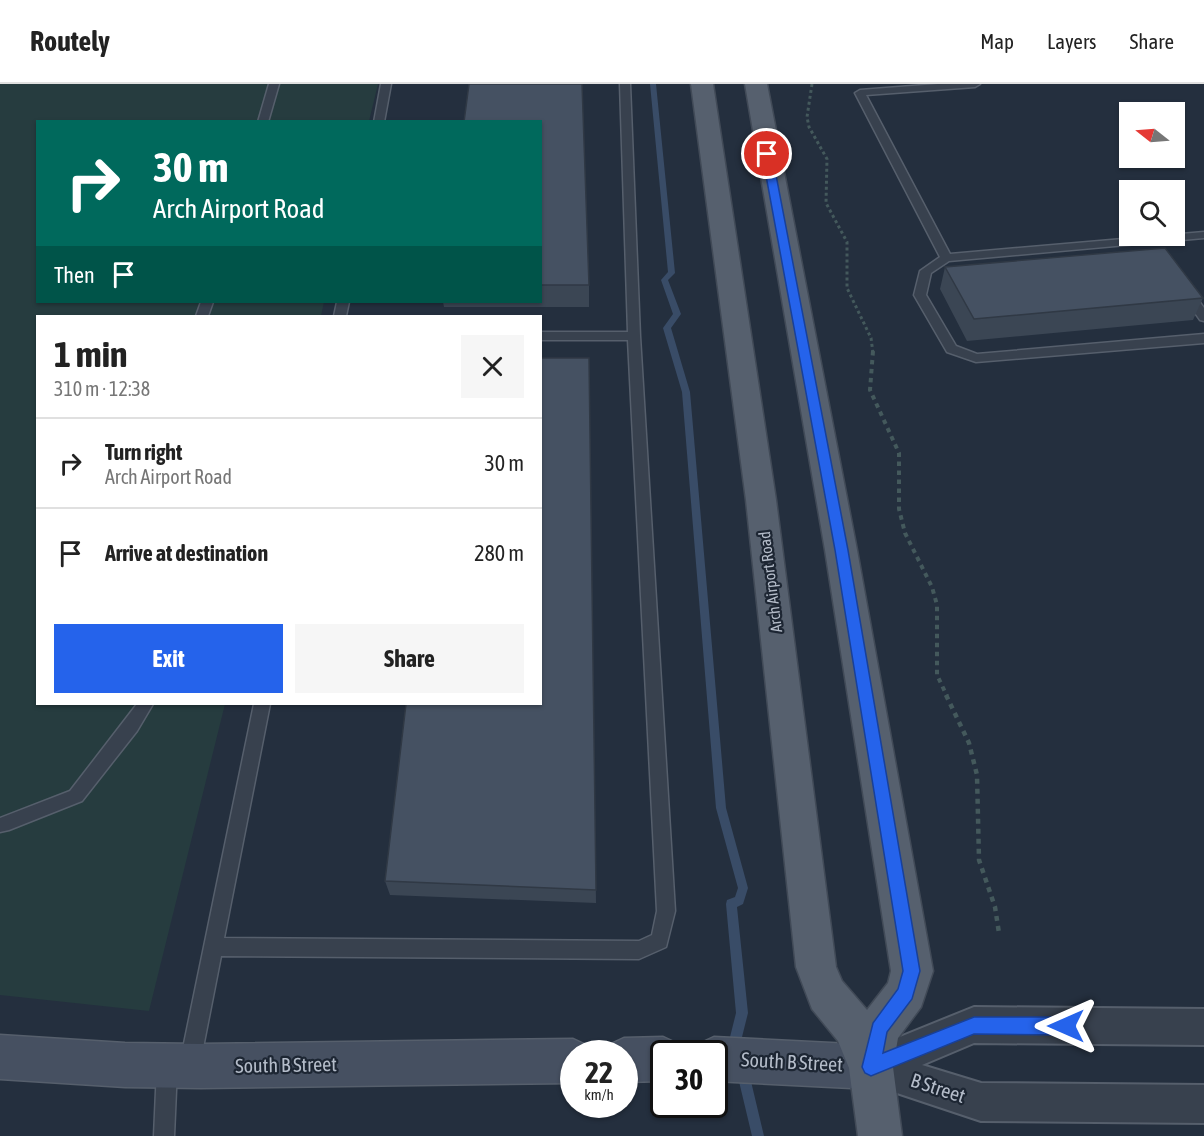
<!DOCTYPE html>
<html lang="en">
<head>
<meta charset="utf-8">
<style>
  body { margin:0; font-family:"Asap Condensed",sans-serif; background:#f6f6f6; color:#222; height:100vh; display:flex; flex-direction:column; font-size:22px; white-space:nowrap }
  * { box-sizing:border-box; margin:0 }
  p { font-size:20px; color:#767676 }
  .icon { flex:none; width:33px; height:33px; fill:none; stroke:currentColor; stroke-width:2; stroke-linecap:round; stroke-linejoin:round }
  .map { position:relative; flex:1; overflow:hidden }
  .details { position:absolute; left:36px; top:231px; width:506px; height:390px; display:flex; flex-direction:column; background:#fff; border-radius:0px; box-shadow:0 2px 4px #0004 }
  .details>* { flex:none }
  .hud { position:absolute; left:36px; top:36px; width:506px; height:183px; border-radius:0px; box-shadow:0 2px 4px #0004; background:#00695c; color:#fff; overflow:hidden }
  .needle { width:39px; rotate:287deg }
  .fabs { position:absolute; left:1119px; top:18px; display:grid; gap:12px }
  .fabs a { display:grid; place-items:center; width:66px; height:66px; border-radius:0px; background:#fff; box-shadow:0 2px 4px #0004; font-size:30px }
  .speed { position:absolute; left:560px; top:956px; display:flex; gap:12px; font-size:30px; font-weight:700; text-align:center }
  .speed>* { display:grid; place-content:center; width:78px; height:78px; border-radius:50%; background:#fff; box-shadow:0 2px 4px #0004; line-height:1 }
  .speed small { font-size:15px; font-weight:400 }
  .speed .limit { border:3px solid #111; border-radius:9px; background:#fff; color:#111 }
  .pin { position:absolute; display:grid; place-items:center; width:51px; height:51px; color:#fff; margin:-26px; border:3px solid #fff; border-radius:50%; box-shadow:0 2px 6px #0007 }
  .me { position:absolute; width:66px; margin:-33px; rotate:270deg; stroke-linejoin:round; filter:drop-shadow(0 0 4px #0008) }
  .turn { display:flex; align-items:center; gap:21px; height:126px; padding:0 18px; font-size:27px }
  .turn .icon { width:78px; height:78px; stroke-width:2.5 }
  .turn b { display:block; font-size:42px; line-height:51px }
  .then { display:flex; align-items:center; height:57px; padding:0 18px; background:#0003; gap:12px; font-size:22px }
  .round { display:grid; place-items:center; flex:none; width:63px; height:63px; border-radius:0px; background:#f6f6f6 }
  .head { display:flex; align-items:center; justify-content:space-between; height:102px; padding:0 18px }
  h1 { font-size:36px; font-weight:700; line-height:45px }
  .primary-button { display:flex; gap:12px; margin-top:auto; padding:12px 18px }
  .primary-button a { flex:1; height:69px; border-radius:0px; background:#2563eb; color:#fff; font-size:24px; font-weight:700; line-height:69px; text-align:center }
  .primary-button a+a { background:#f6f6f6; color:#222 }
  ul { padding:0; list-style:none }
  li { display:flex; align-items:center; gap:18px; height:90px; padding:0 18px; border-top:2px solid #e0e0e0 }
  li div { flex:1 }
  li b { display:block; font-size:22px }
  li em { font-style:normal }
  header { display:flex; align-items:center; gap:36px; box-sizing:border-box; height:84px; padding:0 30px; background:#fff; border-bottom:2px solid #e0e0e0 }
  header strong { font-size:28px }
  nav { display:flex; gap:33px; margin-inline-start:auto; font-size:21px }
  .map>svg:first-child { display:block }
</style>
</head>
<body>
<header>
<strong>Routely</strong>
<nav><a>Map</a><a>Layers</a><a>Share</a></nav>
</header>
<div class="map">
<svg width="1204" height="1052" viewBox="0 0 1204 1052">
  <rect width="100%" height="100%" fill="#242f3e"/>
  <path fill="#263c3f" d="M0 0H378L369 37 38 38V218H324L321 232H38V620H225L149 927 0 911Z"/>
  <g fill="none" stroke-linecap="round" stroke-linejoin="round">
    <path fill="#394c67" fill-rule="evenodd" d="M650 0H656L675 189 668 196 681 230 671 244 690 308 726 724 748 804 743 820 737 823 748 929 741 957 744 966 742 970 738 972 734 970 729 957 736 929 726 820 727 816 735 813 738 804 716 724 682 308 663 244 673 230 661 196 668 188Z
      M743 983 747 985 749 989 764 1052H752L737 989 739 985Z"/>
    <g stroke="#565f6c" stroke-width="3">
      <path id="lane" d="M269 0H279L268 38H258Z
        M381 0H391L384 38H374Z
        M620 0H630L640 252 675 827 666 863 639 875 221 872 200 979 197 986 190 989 183 986 180 979 254 620H270L224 854 639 857 652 851 657 827 628 256H540V248H628Z
        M938 0H980L975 3 866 11 950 170 1204 148V154L949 177 931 189 926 211 956 262 977 270 1204 250V259L976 278 947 268 914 211 920 187 940 173 855 9 860 6Z
        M1187 205 1191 206 1204 224V237L1200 236 1181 209Z
        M201 218H213L208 232H196Z
        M337 218H349L346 232H334Z
        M137 620H153L137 647 82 717 9 746 0 748V734L70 707Z
        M167 974 174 977 177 984 174 1052H154L157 984 160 977Z"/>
    </g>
    <g stroke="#565f6c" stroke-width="4">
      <path id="street" d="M974 923 1204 925V961L974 959 922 981 981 999 1204 1001V1039L981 1037 858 996 852 983 858 970Z"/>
    </g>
    <g stroke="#565f6c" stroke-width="3">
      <path id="secondary" d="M0 951 125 959 201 960 573 955 588 962 591 969H573V999L201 1004 125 1003 0 995Z
        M663 953 678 960 682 969H663V997L624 998V969H605L609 961 624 954Z
        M714 953 871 961 886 968 893 983 886 998 871 1005 714 997V969H695L699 960Z"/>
    </g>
    <g stroke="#414a57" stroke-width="3">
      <path id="primary" d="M691 0H713L776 416 836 883 842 897 867 926 888 899 891 887 825 466 745 0H767L857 466 933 887 921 923 898 954 893 983 902 1052H858L849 984 838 957 812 925 796 883 746 416Z"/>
    </g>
    <path stroke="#44595c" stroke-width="3" stroke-dasharray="3 3" stroke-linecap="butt" d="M812 0 807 33 809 43 827 75 826 119 847 158V204L871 254 873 269"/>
    <path stroke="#44595c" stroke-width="4" stroke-dasharray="4.5 4.5" stroke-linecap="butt" d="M873 267 870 306 899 369V425L905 449 932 503 937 521V591L947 612"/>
    <path stroke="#44595c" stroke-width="4.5" stroke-dasharray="5 5" stroke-linecap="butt" d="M946 611 969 659 977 691 979 776 995 823 999 849"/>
    <use href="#lane" fill="#38414e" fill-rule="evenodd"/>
    <use href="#street" fill="#38414e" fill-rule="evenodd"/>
    <use href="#secondary" fill="#465061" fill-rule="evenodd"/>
    <use href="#primary" fill="#56606e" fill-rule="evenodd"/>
  </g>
  <path fill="#3b4654" d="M540 38 589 201V223H444L443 218H540Z
    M945 183 1203 214 1193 236 967 257 940 205Z
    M589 274 596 819 390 811 385 797Z"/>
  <path fill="#455162" stroke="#303945" stroke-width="1.5" d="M469 0H582L589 201H540V38H464Z
    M1165 164 1203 214 974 235 945 183Z
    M540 274H589L596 806 385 797 406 620H540Z"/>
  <path fill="#2563eb" stroke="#184099" stroke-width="1.5" d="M767 67 772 70 848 466 920 887 912 915 887 948 883 969 974 933H1066L1072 936 1074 942 1072 948 1066 951 974 950 871 992 865 989 862 983 873 939 898 905 903 887 835 466 762 70Z"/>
  <g text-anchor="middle" stroke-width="4.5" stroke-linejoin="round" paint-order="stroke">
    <g font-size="16" fill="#b4bcc9" stroke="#1d2633">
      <text transform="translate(770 498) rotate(-97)" y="6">Arch Airport Road</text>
    </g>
    <g font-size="20" fill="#b4bcc9" stroke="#1d2633">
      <text transform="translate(792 978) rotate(3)" y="7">South B Street</text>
      <text transform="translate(286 981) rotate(-1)" y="7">South B Street</text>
      <text transform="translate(938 1004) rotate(18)" y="7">B Street</text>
    </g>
  </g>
</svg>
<div class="fabs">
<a><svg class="needle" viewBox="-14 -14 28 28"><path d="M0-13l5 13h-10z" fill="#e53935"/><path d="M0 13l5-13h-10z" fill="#767676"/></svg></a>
<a><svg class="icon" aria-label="search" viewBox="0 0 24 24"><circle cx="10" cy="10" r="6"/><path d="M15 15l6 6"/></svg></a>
</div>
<div class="speed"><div>22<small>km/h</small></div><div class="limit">30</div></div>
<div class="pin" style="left:767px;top:70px;background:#d93025"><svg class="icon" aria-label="arrive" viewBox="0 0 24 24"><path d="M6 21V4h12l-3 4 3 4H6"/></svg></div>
<svg class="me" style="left:1066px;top:942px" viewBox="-20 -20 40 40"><path d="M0-17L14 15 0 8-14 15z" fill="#2563eb" stroke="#fff" stroke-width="4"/></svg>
<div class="hud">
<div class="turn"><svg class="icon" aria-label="right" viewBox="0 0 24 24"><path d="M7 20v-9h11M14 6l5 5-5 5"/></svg><div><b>30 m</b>Arch Airport Road</div></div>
<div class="then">Then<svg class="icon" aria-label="arrive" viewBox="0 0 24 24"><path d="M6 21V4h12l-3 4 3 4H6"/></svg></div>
</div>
<section class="details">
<div class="head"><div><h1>1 min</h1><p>310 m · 12:38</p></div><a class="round"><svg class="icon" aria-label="close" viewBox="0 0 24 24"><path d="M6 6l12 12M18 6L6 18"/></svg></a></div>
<ul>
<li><svg class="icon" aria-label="right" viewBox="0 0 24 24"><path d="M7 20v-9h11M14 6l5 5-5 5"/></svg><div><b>Turn right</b><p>Arch Airport Road</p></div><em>30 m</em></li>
<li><svg class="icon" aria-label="arrive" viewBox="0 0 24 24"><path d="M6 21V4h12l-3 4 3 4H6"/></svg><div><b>Arrive at destination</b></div><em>280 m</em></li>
</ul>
<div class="primary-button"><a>Exit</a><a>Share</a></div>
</section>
</div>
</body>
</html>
